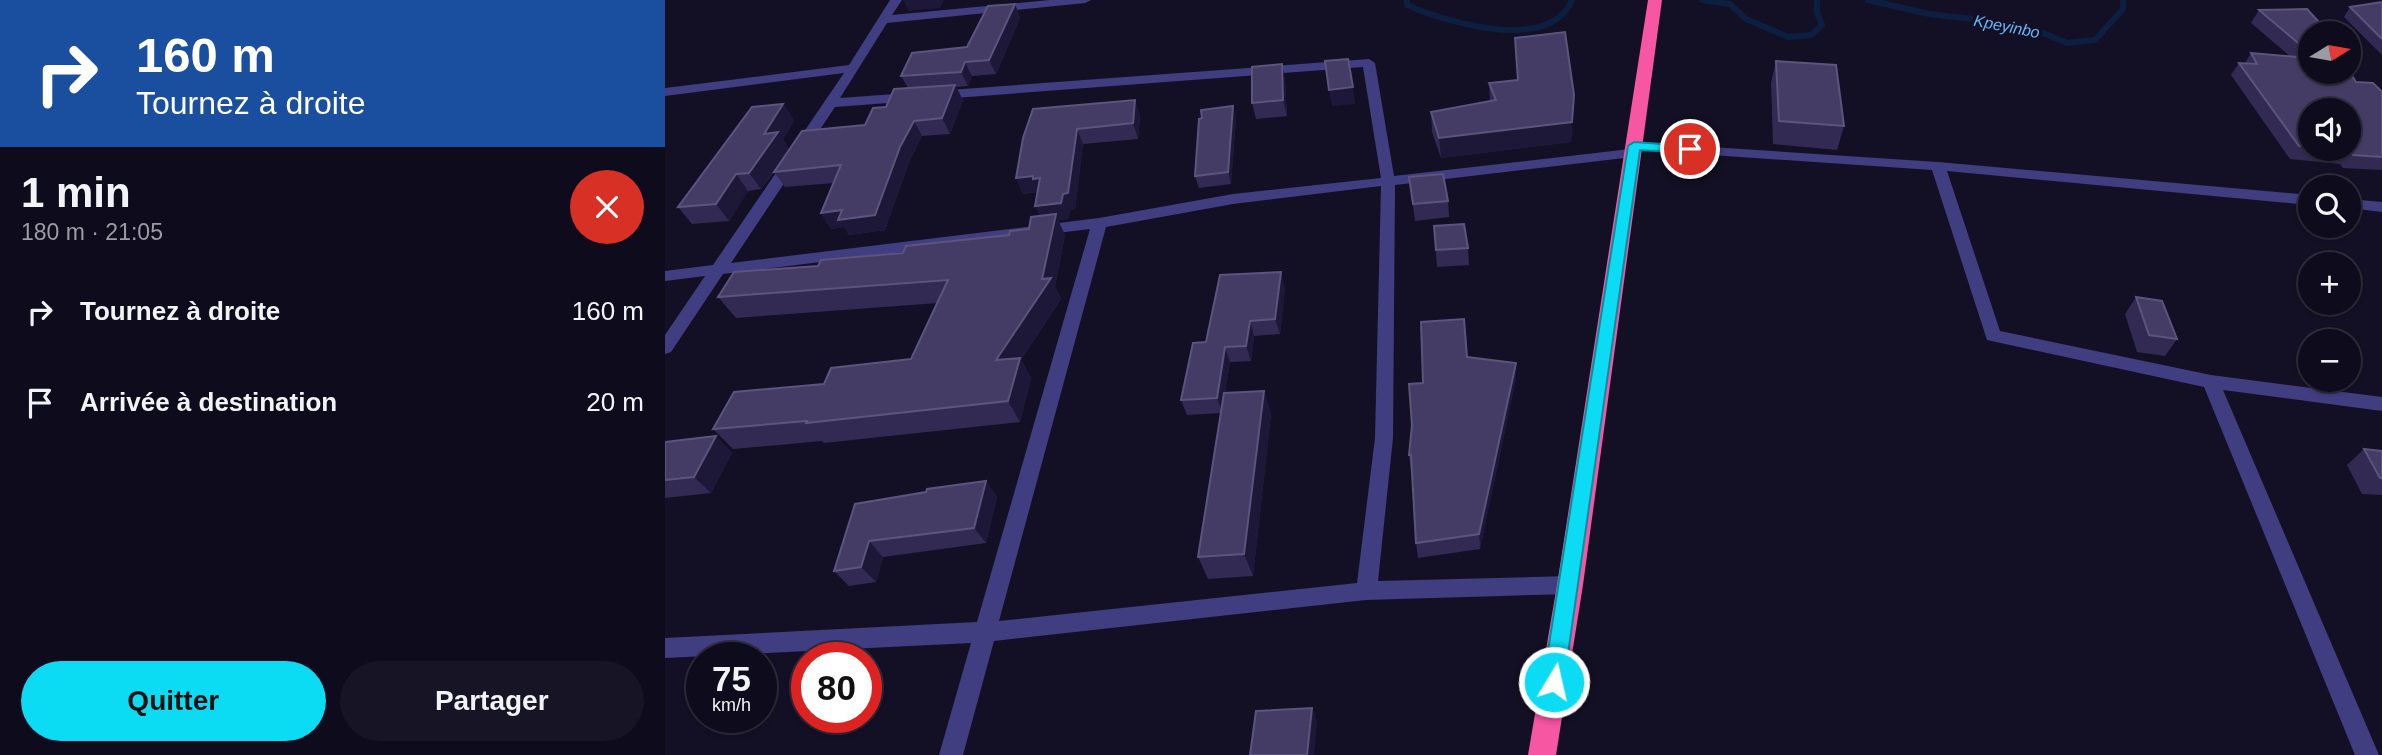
<!DOCTYPE html>
<html lang="fr">
<head>
<meta charset="utf-8">
<style>
  body { margin:0; font-family:Arial,sans-serif; background:#171525; color:#f1f3f6; height:100vh; display:flex; flex-direction:column; font-size:26px; white-space:nowrap }
  * { box-sizing:border-box; margin:0 }
  p { font-size:23px; color:#9b9ba3 }
  .icon { flex:none; width:38px; height:38px; fill:none; stroke:currentColor; stroke-width:2; stroke-linecap:round; stroke-linejoin:round }
  .map { position:relative; flex:1; overflow:hidden }
  .sheet { display:flex; flex-direction:column; background:#0e0c1c; width:665px }
  .sheet>* { flex:none }
  .guide { background:#1a4fa0; color:#fff; overflow:hidden }
  .needle { width:46px; rotate:79deg }
  .fabs { position:absolute; left:1633px; top:21px; display:grid; gap:14px }
  .fabs a { display:grid; place-items:center; width:63px; height:63px; border-radius:50%; background:#0e0c1c; box-shadow:0 2px 5px #0004,0 0 0 2px #2e2c3b; font-size:35px }
  .speed { position:absolute; left:21px; top:642px; display:flex; gap:14px; font-size:35px; font-weight:700; text-align:center }
  .speed>* { display:grid; place-content:center; width:91px; height:91px; border-radius:50%; background:#0e0c1c; box-shadow:0 2px 5px #0004,0 0 0 2px #2e2c3b; line-height:1 }
  .speed small { font-size:18px; font-weight:400 }
  .speed .limit { border:10px solid #d22; background:#fff; color:#111 }
  .pin { position:absolute; display:grid; place-items:center; width:60px; height:60px; color:#fff; margin:-30px; border:4px solid #fff; border-radius:50%; box-shadow:0 2px 7px #0007 }
  .me { position:absolute; width:77px; margin:-38px; rotate:9deg; stroke-linejoin:round; filter:drop-shadow(0 0 5px #0008) }
  .turn { display:flex; align-items:center; gap:24px; height:147px; padding:0 21px; font-size:32px }
  .turn .icon { width:91px; height:91px; stroke-width:2.5 }
  .turn b { display:block; font-size:49px; line-height:60px }
  .round { display:grid; place-items:center; flex:none; width:74px; height:74px; border-radius:37px; background:#171525 }
  .headline { display:flex; align-items:center; justify-content:space-between; height:119px; padding:0 21px }
  h1 { font-size:42px; font-weight:600; line-height:52px }
  .cta { display:flex; gap:14px; margin-top:auto; padding:14px 21px }
  .cta a { flex:1; height:80px; border-radius:42px; background:#0bdcf3; color:#111; font-size:28px; font-weight:600; line-height:80px; text-align:center }
  .cta a+a { background:#171525; color:#f1f3f6 }
  ul { padding:0; list-style:none }
  li { display:flex; align-items:center; gap:21px; height:91px; padding:0 21px }
  li div { flex:1 }
  li b { display:block; font-size:26px }
  li em { font-style:normal }
  main { display:flex; flex:1; min-height:0 }
  .map>svg:first-child { display:block }
</style>
</head>
<body>
<main>
<section class="sheet">
<div class="guide">
<div class="turn"><svg class="icon" aria-label="right" viewBox="0 0 24 24"><path d="M7 20v-9h11M14 6l5 5-5 5"/></svg><div><b>160 m</b>Tournez à droite</div></div>
</div>
<div class="headline"><div><h1>1 min</h1><p>180 m · 21:05</p></div><a class="round" style="background:#d93025;color:#fff"><svg class="icon" aria-label="close" viewBox="0 0 24 24"><path d="M6 6l12 12M18 6L6 18"/></svg></a></div>
<ul>
<li><svg class="icon" aria-label="right" viewBox="0 0 24 24"><path d="M7 20v-9h11M14 6l5 5-5 5"/></svg><div><b>Tournez à droite</b></div><em>160 m</em></li>
<li><svg class="icon" aria-label="arrive" viewBox="0 0 24 24"><path d="M6 21V4h12l-3 4 3 4H6"/></svg><div><b>Arrivée à destination</b></div><em>20 m</em></li>
</ul>
<div class="cta"><a>Quitter</a><a>Partager</a></div>
</section>
<div class="map">
<svg width="1717" height="755" viewBox="0 0 1717 755">
  <rect width="100%" height="100%" fill="#131025"/>
  <g fill="none" stroke-linecap="round" stroke-linejoin="round">
    <path stroke="#0c1f41" stroke-width="6" d="M742 0V5C781 22 884 54 907 0
      M1037 0 1065 4 1081 19 1123 37 1146 35 1157 25 1152 13V0
      M1203 0 1264 14 1317 20 1376 32 1402 43 1430 40 1458 9V0"/>
    <path fill="#403d81" fill-rule="evenodd" d="M225 0H237L227 15 385 0H426L420 3 222 23 175 98 704 59 710 63 729 176 965 149 962 146 969 142 1273 162 1645 195V205L1282 171 1335 331 1546 375 1717 397V411L1558 390 1714 755H1690L1539 387 1322 340 1267 170 973 150V156L968 157 730 185 728 438 713 581 905 576 912 578 915 585 912 592 905 594 701 600 329 641 298 755H274L306 643 0 658V638L312 622 425 229 58 274 6 352 0 354V335L40 276 0 281V271L48 265 179 73 0 96V88L184 65ZM698 67 716 178 568 194 434 218 66 263 170 107ZM716 186 710 438 692 583 334 621 441 227 568 204Z
      M1684 199 1717 202V212L1684 208Z"/>
    <path fill="#f756a3" fill-rule="evenodd" d="M983 0H997L918 585 891 755H863L892 585Z"/>
  </g>
  <path fill="#322a52" fill-rule="evenodd" d="M1717 2V55L1679 17 1685 7Z
    M350 4 355 18 331 74 307 76 303 86 291 87 298 100 285 134 257 136 244 162 220 230 184 235 179 227 166 229 156 213 169 183 120 187 109 172 96 189 83 191 64 221 27 224 13 207 118 104 129 121 118 139 124 149 200 125 243 88 236 76 302 47Z
    M1594 10 1645 33V72L1691 82 1717 92V170L1678 168 1675 164 1625 159 1566 75 1574 63H1580L1586 53 1626 57 1586 23ZM1645 110 1684 149H1645Z
    M850 38 909 95 906 142 776 158 767 132 766 112 825 101 824 83 852 80Z
    M1111 61 1179 126 1172 150 1108 144 1106 83Z
    M617 64 620 80 622 116 591 119 587 103Z
    M475 115 473 139 418 144 410 209 405 210 403 219 393 220 400 235 390 287 396 299 356 360 366 378 355 422 159 443 157 441 68 449 48 429 159 384 246 359 273 303 71 318 53 297 153 266 238 253 344 235 364 229 375 216 373 192 358 194 351 178 358 138Z
    M571 117 566 184 534 188 530 176 537 118Z
    M744 177 783 201 784 217 750 221Z
    M769 226 803 248 804 265 772 267Z
    M620 287 615 334 589 336 586 361 565 362 560 393 599 391 606 414 588 576 543 579 533 557 556 413 522 415 516 400 541 342Z
    M1471 297 1512 339 1500 356 1472 352 1460 314Z
    M802 357 851 363V378L815 549 753 558 751 543 747 470H746L744 455 758 383Z
    M51 436 67 453 46 493 0 498V442Z
    M1699 449 1717 451V495L1697 494 1682 465Z
    M321 481 332 497 321 543 218 557 211 582 184 586 169 571 190 504Z"/>
  <path fill="#1e1838" d="M238 0H279L275 8 244 11Z
    M350 4 355 18 331 74 324 60Z
    M300 62 307 76 303 86 296 72Z
    M617 64 620 80 622 116 618 100Z
    M290 85 298 100 285 134 277 118Z
    M688 87 690 104 667 106 664 90Z
    M909 95 906 142 776 158 774 138Z
    M470 100 475 115 473 139 468 123Z
    M118 104 129 121 118 139 124 149 96 189 84 173 99 134Z
    M568 106 571 117 566 184 563 172Z
    M249 121 257 136 244 162 220 230 184 235 179 227 166 229 156 213Z
    M412 129 418 144 410 209 405 210 403 219 393 220 400 235 390 287 396 299 356 360 366 378 355 422 343 401 331 360 377 279 378 222 370 206Z
    M71 174 83 191 64 221 51 204Z
    M368 176 375 178 373 192 358 194 351 178Z
    M616 272 620 287 615 334 610 319Z
    M585 321 589 336 586 361 581 346Z
    M560 347 565 362 557 413 552 398Z
    M851 363V378L815 549 814 534Z
    M599 391 606 414 588 576 579 554Z
    M51 436 67 453 46 493 29 477Z
    M321 481 332 497 321 543 309 528Z
    M204 541 218 557 211 582 196 567Z
    M647 708 652 721 649 755H642Z"/>
  <path fill="#443c64" stroke="#5b547c" stroke-width="2" d="M1717 2V39L1685 7Z
    M350 4 324 60 300 62 296 72 236 76 247 53 302 47 323 6Z
    M1642 9 1664 33H1645V53L1594 10Z
    M900 32 909 95 907 122 774 138 766 112 831 100 824 83 853 80 850 38Z
    M1586 53 1645 58V72L1684 71 1691 82 1708 83 1717 92V157L1688 155 1685 151 1660 149H1684V110H1645V147L1634 146 1574 63 1592 64Z
    M683 59 688 87 664 90 660 61Z
    M1111 61 1171 65 1179 126 1114 121Z
    M617 64 618 100 587 103V67Z
    M290 85 277 118 249 121 235 147 210 215 173 220 177 210 156 213 176 165 109 172 137 131 200 125 208 108 221 107 229 89Z
    M470 100 468 123 412 129 403 193 398 194 396 203 370 206 375 178 368 179V176L351 178 358 138 368 109Z
    M118 104 99 134 113 132 84 173 71 174 51 204 13 207 87 107Z
    M568 106 563 172 530 176 534 119 537 118 536 110Z
    M778 174 783 201 748 204 744 177Z
    M391 214 377 279 386 278 331 360 355 358 343 401 141 423 142 421 48 429 69 392 159 384 166 368 246 359 283 280 53 297 69 272 153 266 156 260 238 253 241 246 344 235 345 231 364 229 366 217Z
    M799 224 803 248 771 250 769 226Z
    M616 272 610 319 585 321 581 346 560 347 552 398 516 400 528 343 541 342 555 275Z
    M1471 297 1497 301 1512 339 1484 335Z
    M799 319 802 357 851 363 814 534 751 543 746 455H744L747 425 744 384 758 383 756 322Z
    M599 391 579 554 533 557 559 393Z
    M51 436 29 477 0 480V442Z
    M1699 449 1717 451V478H1715Z
    M321 481 309 528 204 541 196 567 169 571 190 504 261 492 262 489Z
    M647 708 642 755H585L591 711Z"/>
  <path fill="#0bdcf3" stroke="#078f9e" stroke-width="2" d="M969 142 1025 146 1031 149 1025 153 975 150 899 682 896 689 889 692 881 689 878 682 963 146Z"/>
  <g text-anchor="middle" stroke-width="7" stroke-linejoin="round" paint-order="stroke">
    <g font-size="16" font-style="italic" fill="#68b5f8" stroke="#131025">
      <text transform="translate(1342 26) rotate(11)" y="6">Kpeyinbo</text>
    </g>
  </g>
</svg>
<div class="fabs">
<a><svg class="needle" viewBox="-14 -14 28 28"><path d="M0-13l5 13h-10z" fill="#e53935"/><path d="M0 13l5-13h-10z" fill="#9b9ba3"/></svg></a>
<a><svg class="icon" aria-label="sound" viewBox="0 0 24 24"><path d="M4 9h4l5-4v14l-5-4H4zM17 9q2 3 0 6"/></svg></a>
<a><svg class="icon" aria-label="search" viewBox="0 0 24 24"><circle cx="10" cy="10" r="6"/><path d="M15 15l6 6"/></svg></a>
<a>+</a>
<a>−</a>
</div>
<div class="speed"><div>75<small>km/h</small></div><div class="limit">80</div></div>
<div class="pin" style="left:1025px;top:149px;background:#d93025"><svg class="icon" aria-label="arrive" viewBox="0 0 24 24"><path d="M6 21V4h12l-3 4 3 4H6"/></svg></div>
<svg class="me" style="left:889px;top:682px" viewBox="-20 -20 40 40"><circle r="17" fill="#0bdcf3" stroke="#fff" stroke-width="3"/><path d="M0-11L8 9 0 5-8 9z" fill="#fff"/></svg>
</div>
</main>
</body>
</html>
